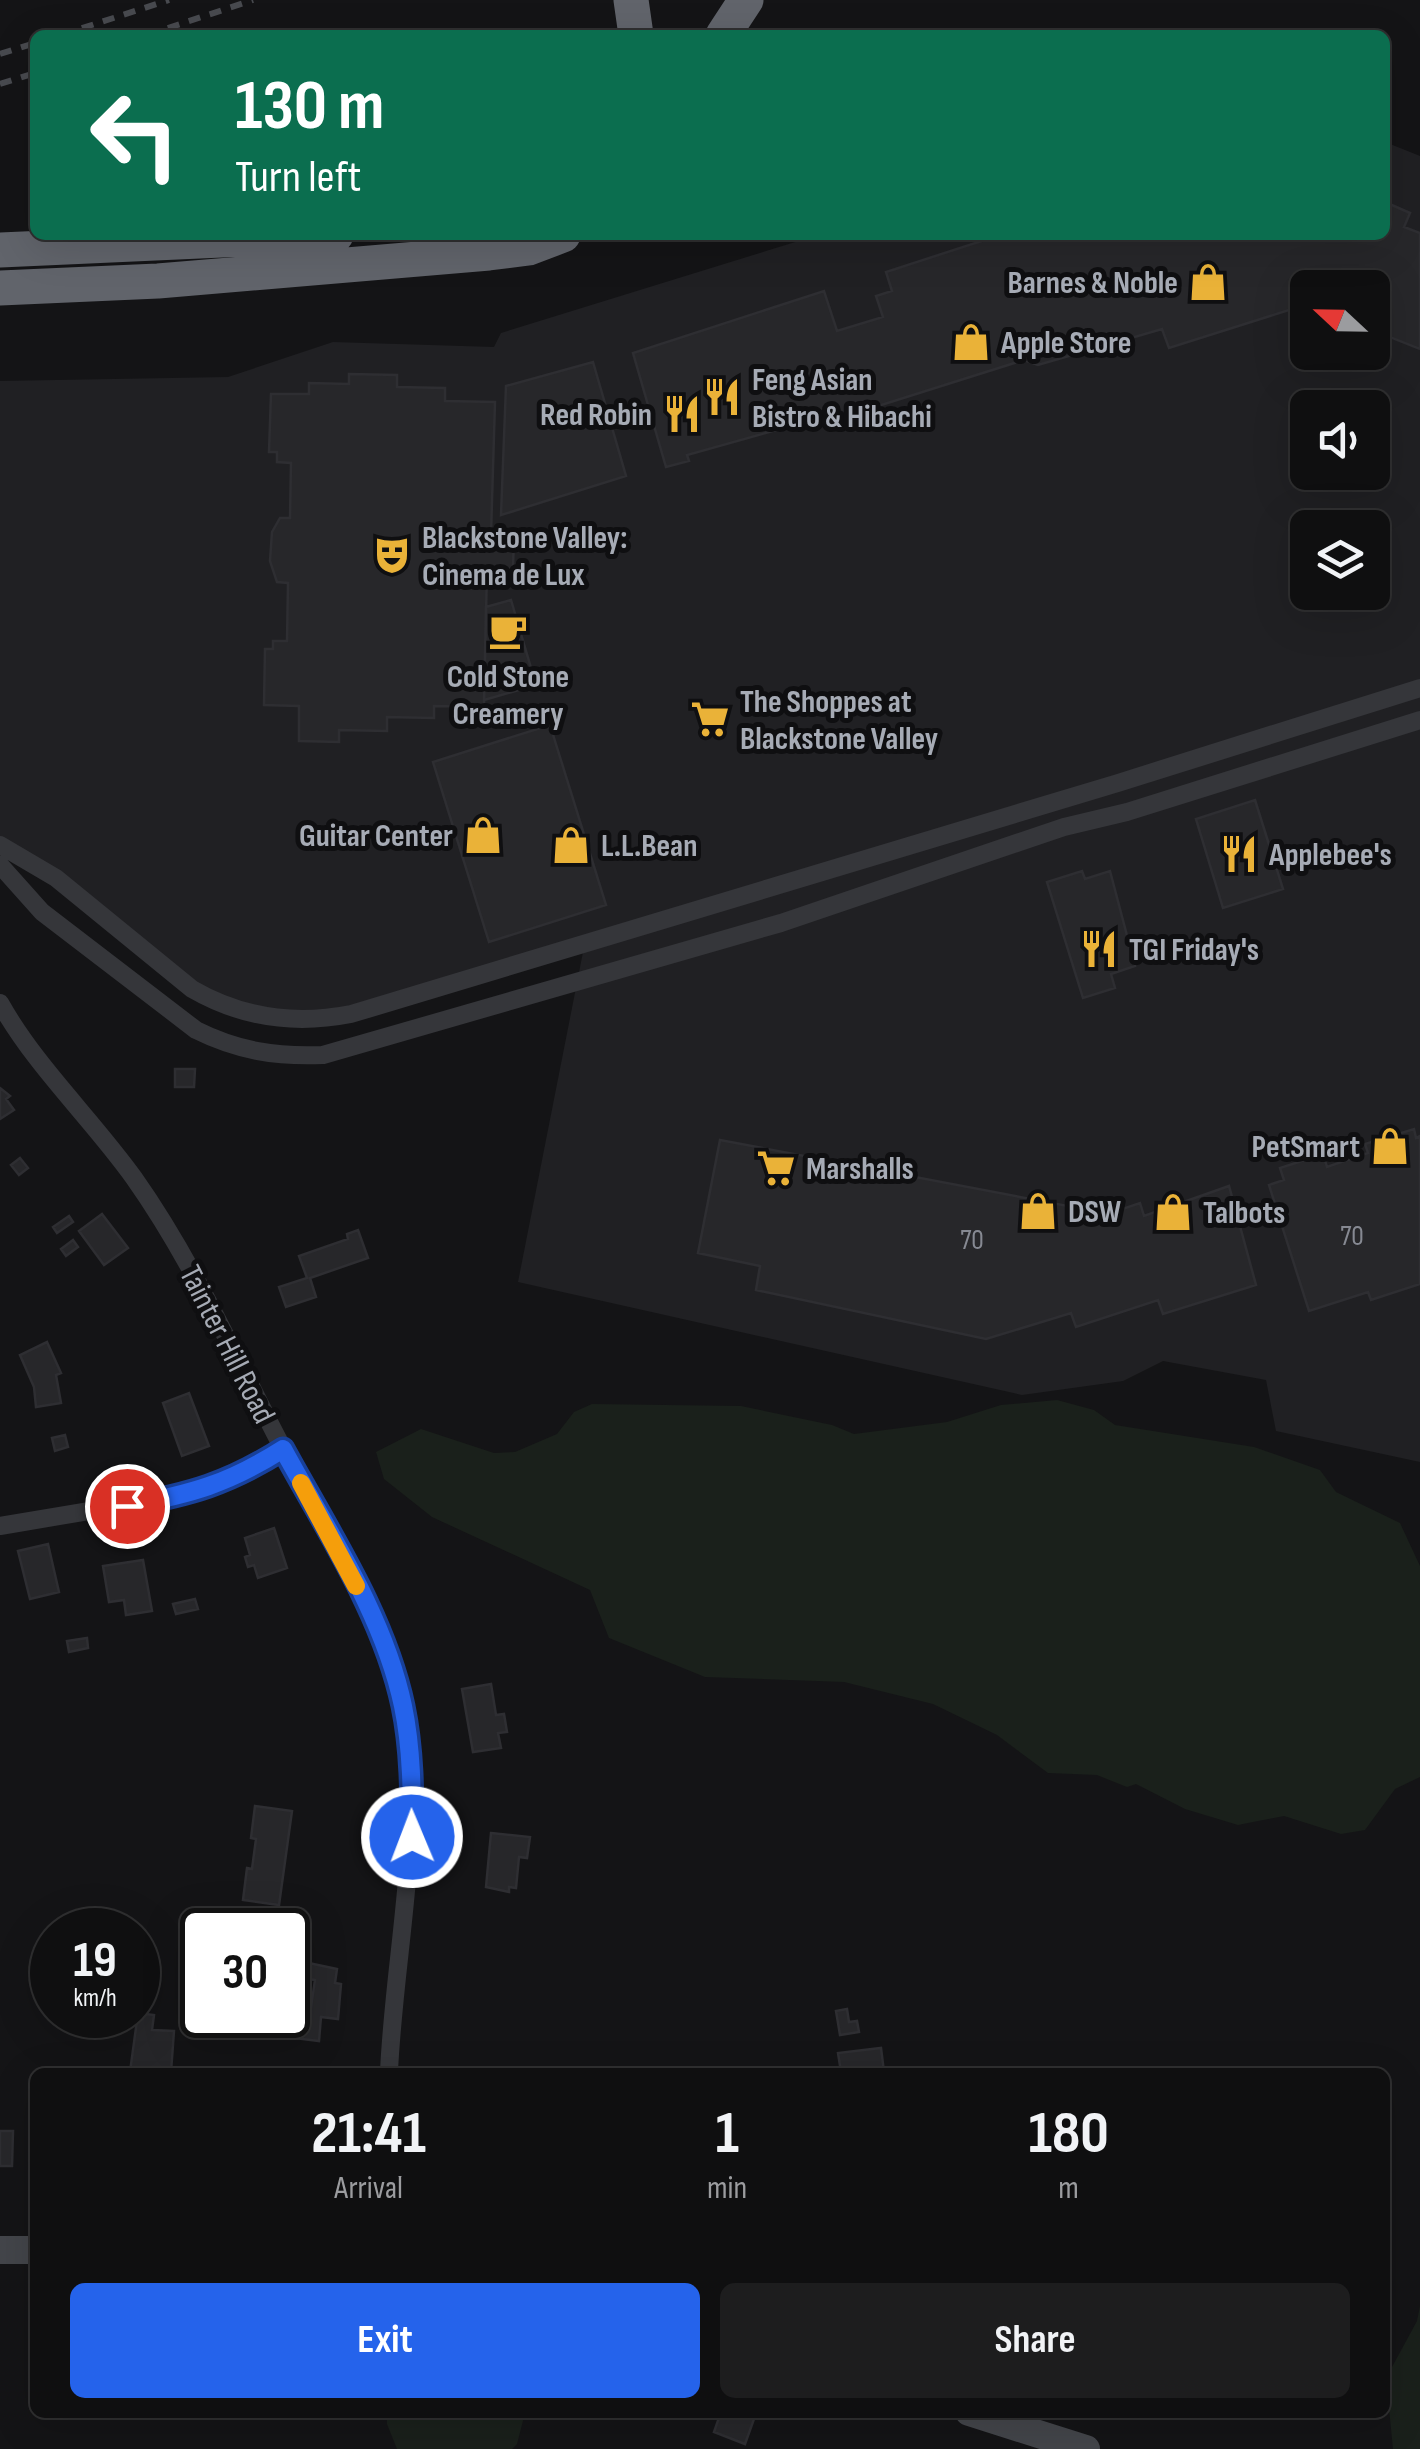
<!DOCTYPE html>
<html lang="en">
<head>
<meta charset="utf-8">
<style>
  body { margin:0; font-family:"Sofia Sans Condensed",sans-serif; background:#1d1d1e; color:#f1f3f6; height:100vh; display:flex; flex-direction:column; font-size:38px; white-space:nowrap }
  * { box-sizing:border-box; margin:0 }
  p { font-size:32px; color:#9b9c9f }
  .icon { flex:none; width:55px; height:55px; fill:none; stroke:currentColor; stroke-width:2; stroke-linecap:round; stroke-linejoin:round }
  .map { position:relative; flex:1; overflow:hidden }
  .panel { position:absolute; left:30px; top:2068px; width:1360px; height:350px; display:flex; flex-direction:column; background:#0f0f10; border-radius:15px; box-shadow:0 10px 40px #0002,0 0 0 2px #2f2f30 }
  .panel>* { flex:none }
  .banner { position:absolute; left:30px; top:30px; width:1360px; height:210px; border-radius:15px; box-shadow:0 10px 40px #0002,0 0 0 2px #2f2f30; background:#0b6e4f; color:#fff; overflow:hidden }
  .needle { width:65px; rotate:292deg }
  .fabs { position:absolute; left:1290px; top:270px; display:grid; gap:20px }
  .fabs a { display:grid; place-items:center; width:100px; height:100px; border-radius:15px; background:#0f0f10; box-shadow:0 10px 40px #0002,0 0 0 2px #2f2f30; font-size:50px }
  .speed { position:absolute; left:30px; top:1908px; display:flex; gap:20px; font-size:50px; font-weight:700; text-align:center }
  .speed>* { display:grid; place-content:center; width:130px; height:130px; border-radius:50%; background:#0f0f10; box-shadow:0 10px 40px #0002,0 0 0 2px #2f2f30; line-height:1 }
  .speed small { font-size:25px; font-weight:400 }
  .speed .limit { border:5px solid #111; border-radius:15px; background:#fff; color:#111 }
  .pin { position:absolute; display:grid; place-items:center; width:85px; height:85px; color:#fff; margin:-42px; border:5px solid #fff; border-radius:50%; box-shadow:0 2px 10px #0007 }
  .me { position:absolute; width:110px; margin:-55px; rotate:359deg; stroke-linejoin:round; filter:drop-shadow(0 0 8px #0008) }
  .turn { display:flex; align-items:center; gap:35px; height:210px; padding:0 40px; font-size:45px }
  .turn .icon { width:130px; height:130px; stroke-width:2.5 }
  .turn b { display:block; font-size:70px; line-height:85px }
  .eta { display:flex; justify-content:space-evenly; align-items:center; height:170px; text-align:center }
  .eta b { font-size:60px; font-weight:700; line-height:70px }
  .primary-button { display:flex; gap:20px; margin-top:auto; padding:20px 40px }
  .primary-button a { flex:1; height:115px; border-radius:15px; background:#2563eb; color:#fff; font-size:40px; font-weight:700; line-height:115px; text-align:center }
  .primary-button a+a { background:#1d1d1e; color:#f1f3f6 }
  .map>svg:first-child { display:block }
</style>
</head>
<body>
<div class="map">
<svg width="1420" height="2449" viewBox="0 0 1420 2449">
  <rect width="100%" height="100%" fill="#141416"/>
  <path fill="#202023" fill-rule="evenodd" d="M1385 142 1420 156V1462L1276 1431 1266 1380 1163 1361 1123 1381 1022 1395 518 1282 585 942 351 1014 233 1009 0 845V381L228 377 333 342 494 347 501 333 818 235H1385ZM1308 288H1372V352H1308ZM1308 408H1372V472H1308ZM1308 528H1372V592H1308Z"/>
  <path fill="#1a201b" d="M1057 1400 1094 1410 1115 1425 1254 1447 1320 1470 1336 1492 1400 1523 1420 1566V1777L1395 1789 1365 1830 1341 1834 1284 1816 1238 1825 1185 1809 1136 1784 1127 1787 1097 1775 1048 1773 997 1735 933 1704 844 1682 705 1677 609 1638 590 1590 432 1517 384 1479 376 1452 421 1429 494 1453 515 1452 557 1434 574 1412 592 1404 741 1406 832 1425 854 1434 947 1422 1001 1405Z
    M1420 2306V2449H1393L1386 2378 1417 2321Z
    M387 2413V2412L525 2413 517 2444 512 2449H397L387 2424Z"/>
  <path fill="#27272a" stroke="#2e2e32" stroke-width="2.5" d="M1385 202 1410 213 1404 227 1420 233V349L1372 330V288H1308V304L1169 348 1162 329 1038 365 1024 360 818 425 816 419 687 455 689 461 666 467 633 353 824 291 837 331 883 317 876 296 892 291 886 272 1000 235H1385Z
    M593 362 626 476 501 515 506 386Z
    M349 374 397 375V387L445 388V401L495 402 491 534H514L513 569 487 568 484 707 434 706V718L387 717V731L339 730V742L299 741V706L264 705 265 649H273V641H287L288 583 277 582 270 561 272 532 280 518H290L291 463 277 462V452H269L271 394H309V383L349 384Z
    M511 600 536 685 484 700 486 607Z
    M550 725 606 905 489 942 433 762Z
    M1255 800 1283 889 1223 908 1196 819Z
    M1082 871 1085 879 1110 871 1135 966 1111 974 1115 988 1083 998 1047 882Z
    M175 1069H195L194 1087H175Z
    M0 1088 10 1096 6 1099 14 1110 0 1119Z
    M1414 1129 1416 1138 1420 1136V1284L1371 1300 1368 1292 1309 1311 1269 1185 1284 1180 1280 1168 1323 1154 1327 1167 1368 1153 1365 1144Z
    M720 1140 1073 1207 1078 1224 1140 1203 1144 1216 1229 1186 1256 1285 1163 1314 1158 1300 1076 1327 1071 1313 986 1339 756 1290 760 1266 698 1253Z
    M20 1158 28 1168 19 1175 11 1165Z
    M102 1214 128 1248 104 1265 79 1231Z
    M69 1216 73 1222 57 1233 53 1227Z
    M358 1230 368 1258 310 1278 316 1297 286 1307 279 1287 307 1278 299 1256 348 1239 347 1234Z
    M73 1240 78 1247 66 1256 61 1249Z
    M47 1342 61 1373 56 1375 61 1403 36 1407 34 1387 20 1355Z
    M189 1393 209 1446 182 1456 163 1403Z
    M65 1435 68 1447 55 1451 52 1438Z
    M274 1528 287 1568 258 1578 254 1565 248 1567 245 1557 250 1555 245 1538Z
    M48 1544 59 1592 30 1599 18 1551Z
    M143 1560 152 1611 126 1615 124 1600 109 1602 103 1566Z
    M195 1599 198 1609 176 1614 173 1604Z
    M87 1638 88 1648 69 1652 67 1641Z
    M491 1684 496 1715 504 1714 507 1732 498 1733 501 1748 473 1752 462 1689Z
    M255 1806 292 1811 279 1905 243 1900 247 1868 252 1869 256 1839 251 1838Z
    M491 1833 530 1837 527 1858 519 1857 516 1888 509 1887V1892L486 1887Z
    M304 1962 337 1969 335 1983 341 1984 338 2019 321 2017 319 2041 294 2038 296 2013 310 2014 315 1980 302 1978Z
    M847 2009 849 2022 857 2021 859 2032 840 2035 836 2011Z
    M138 2013 154 2015 152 2030 174 2031 171 2072H130Z
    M881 2048 884 2072H841L838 2053Z
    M0 2131H13L12 2166H0Z
    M721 2412H737L754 2419 745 2444 714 2432Z"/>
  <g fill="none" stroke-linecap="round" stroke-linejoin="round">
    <path stroke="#35363a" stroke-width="18" d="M0 845 56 878 192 989C242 1018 295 1025 351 1014L1118 783 1420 688
      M0 865 42 912 196 1030C238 1051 277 1057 323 1055L781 923 1064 827 1127 812 1420 720
      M0 1003C36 1067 91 1118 134 1178 192 1260 233 1353 280 1443 325 1530 393 1627 406 1725 422 1841 394 1957 389 2072
      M0 1526 190 1494 221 1484 283 1449"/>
    <path stroke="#43454a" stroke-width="28" d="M0 2250H35
      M969 2412 1086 2449"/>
    <path stroke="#61646b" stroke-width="35" d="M631 0 636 35
      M723 35 746 0
      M0 250 336 235
      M0 288 158 281 489 253 529 248 563 235"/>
    <path stroke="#484a4f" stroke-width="6" stroke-dasharray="12 10" stroke-linecap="butt" d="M61 35 169 0
      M147 35 253 0
      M0 54 35 43
      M0 84 35 73"/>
  </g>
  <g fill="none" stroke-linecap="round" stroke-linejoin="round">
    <g stroke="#184099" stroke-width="25">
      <path id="route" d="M127 1506C191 1494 228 1484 283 1449 327 1530 384 1615 403 1706 412 1749 412 1794 412 1837"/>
    </g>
    <use href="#route" stroke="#2563eb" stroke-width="18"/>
    <path stroke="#f59e0b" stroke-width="18" d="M301 1483 356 1586"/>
  </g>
  <defs>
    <g id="shop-bare" transform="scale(3)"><path d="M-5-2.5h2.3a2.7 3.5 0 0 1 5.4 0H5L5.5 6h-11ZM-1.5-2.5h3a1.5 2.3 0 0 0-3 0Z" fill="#eab238" stroke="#0f0f11" stroke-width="2.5" paint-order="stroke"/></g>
    <g id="restaurant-bare" transform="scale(3)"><path d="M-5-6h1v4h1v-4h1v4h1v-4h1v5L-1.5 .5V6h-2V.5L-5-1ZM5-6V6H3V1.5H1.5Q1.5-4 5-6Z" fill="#eab238" stroke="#0f0f11" stroke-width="2.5" paint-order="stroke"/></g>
    <g id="theatre-bare" transform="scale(3)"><path d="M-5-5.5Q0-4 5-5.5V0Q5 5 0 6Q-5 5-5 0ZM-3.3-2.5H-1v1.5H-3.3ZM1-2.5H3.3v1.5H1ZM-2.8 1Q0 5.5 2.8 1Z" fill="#eab238" stroke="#0f0f11" stroke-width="2.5" paint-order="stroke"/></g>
    <g id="cafe-bare" transform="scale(3)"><path d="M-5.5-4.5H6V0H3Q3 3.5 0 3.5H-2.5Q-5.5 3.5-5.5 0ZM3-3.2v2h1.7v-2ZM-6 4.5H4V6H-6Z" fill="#eab238" stroke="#0f0f11" stroke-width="2.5" paint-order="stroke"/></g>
    <g id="supermarket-bare" transform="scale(3)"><path d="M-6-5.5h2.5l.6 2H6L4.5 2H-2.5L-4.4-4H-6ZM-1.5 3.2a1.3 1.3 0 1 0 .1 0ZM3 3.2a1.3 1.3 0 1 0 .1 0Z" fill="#eab238" stroke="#0f0f11" stroke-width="2.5" paint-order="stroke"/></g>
  </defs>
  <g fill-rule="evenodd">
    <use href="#shop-bare" x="1208" y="282"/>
    <use href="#shop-bare" x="971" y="342"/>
    <use href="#restaurant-bare" x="722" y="397"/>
    <use href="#restaurant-bare" x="682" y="414"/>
    <use href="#theatre-bare" x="392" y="555"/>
    <use href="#cafe-bare" x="508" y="631"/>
    <use href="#supermarket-bare" x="710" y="719"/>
    <use href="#shop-bare" x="483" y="835"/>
    <use href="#shop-bare" x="571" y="845"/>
    <use href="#restaurant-bare" x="1239" y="854"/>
    <use href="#restaurant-bare" x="1099" y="949"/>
    <use href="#shop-bare" x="1390" y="1146"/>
    <use href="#supermarket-bare" x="776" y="1168"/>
    <use href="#shop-bare" x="1038" y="1211"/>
    <use href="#shop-bare" x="1173" y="1212"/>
  </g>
  <g text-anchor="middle" stroke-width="10" stroke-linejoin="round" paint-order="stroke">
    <g font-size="28" fill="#868992">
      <text x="1352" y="1245">70</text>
      <text x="972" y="1249">70</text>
    </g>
    <g font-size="32" font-weight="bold" fill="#a6abb5" stroke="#0f0f11" text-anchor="start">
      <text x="1178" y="293" text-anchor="end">Barnes &amp; Noble</text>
      <text x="1001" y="353">Apple Store</text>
      <text x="752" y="390">Feng Asian<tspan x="752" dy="37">Bistro &amp; Hibachi</tspan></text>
      <text x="652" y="425" text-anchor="end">Red Robin</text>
      <text x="422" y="548">Blackstone Valley:<tspan x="422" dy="37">Cinema de Lux</tspan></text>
      <text x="508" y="687" text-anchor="middle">Cold Stone<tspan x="508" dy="37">Creamery</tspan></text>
      <text x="740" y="712">The Shoppes at<tspan x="740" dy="37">Blackstone Valley</tspan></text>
      <text x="453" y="846" text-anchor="end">Guitar Center</text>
      <text x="601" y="856">L.L.Bean</text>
      <text x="1269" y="865">Applebee's</text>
      <text x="1129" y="960">TGI Friday's</text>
      <text x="1360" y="1157" text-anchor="end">PetSmart</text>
      <text x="806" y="1179">Marshalls</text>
      <text x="1068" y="1222">DSW</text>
      <text x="1203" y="1223">Talbots</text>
    </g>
    <g font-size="32" fill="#a6abb5" stroke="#0f0f11">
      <text transform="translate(228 1344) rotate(63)" y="11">Tainter Hill Road</text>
    </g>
  </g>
</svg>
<div class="fabs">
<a><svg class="needle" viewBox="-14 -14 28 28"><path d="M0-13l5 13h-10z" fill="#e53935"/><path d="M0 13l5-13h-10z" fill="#9b9c9f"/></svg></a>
<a><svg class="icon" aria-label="sound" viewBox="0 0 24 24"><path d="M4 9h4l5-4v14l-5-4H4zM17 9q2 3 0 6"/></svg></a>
<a><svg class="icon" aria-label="layers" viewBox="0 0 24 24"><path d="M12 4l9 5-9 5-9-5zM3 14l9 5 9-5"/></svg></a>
</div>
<div class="speed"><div>19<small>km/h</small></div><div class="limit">30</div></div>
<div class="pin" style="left:127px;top:1506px;background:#d93025"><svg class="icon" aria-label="arrive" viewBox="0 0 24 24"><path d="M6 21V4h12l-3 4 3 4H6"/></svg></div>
<svg class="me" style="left:412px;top:1837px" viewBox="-20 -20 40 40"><circle r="17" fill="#2563eb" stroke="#fff" stroke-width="3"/><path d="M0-11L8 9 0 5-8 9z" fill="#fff"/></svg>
<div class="banner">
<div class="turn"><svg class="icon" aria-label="left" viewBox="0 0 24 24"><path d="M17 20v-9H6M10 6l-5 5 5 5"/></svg><div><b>130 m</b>Turn left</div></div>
</div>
<section class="panel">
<div class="eta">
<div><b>21:41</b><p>Arrival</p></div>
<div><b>1</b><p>min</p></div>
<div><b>180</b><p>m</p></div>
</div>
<div class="primary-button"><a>Exit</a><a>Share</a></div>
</section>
</div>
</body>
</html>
